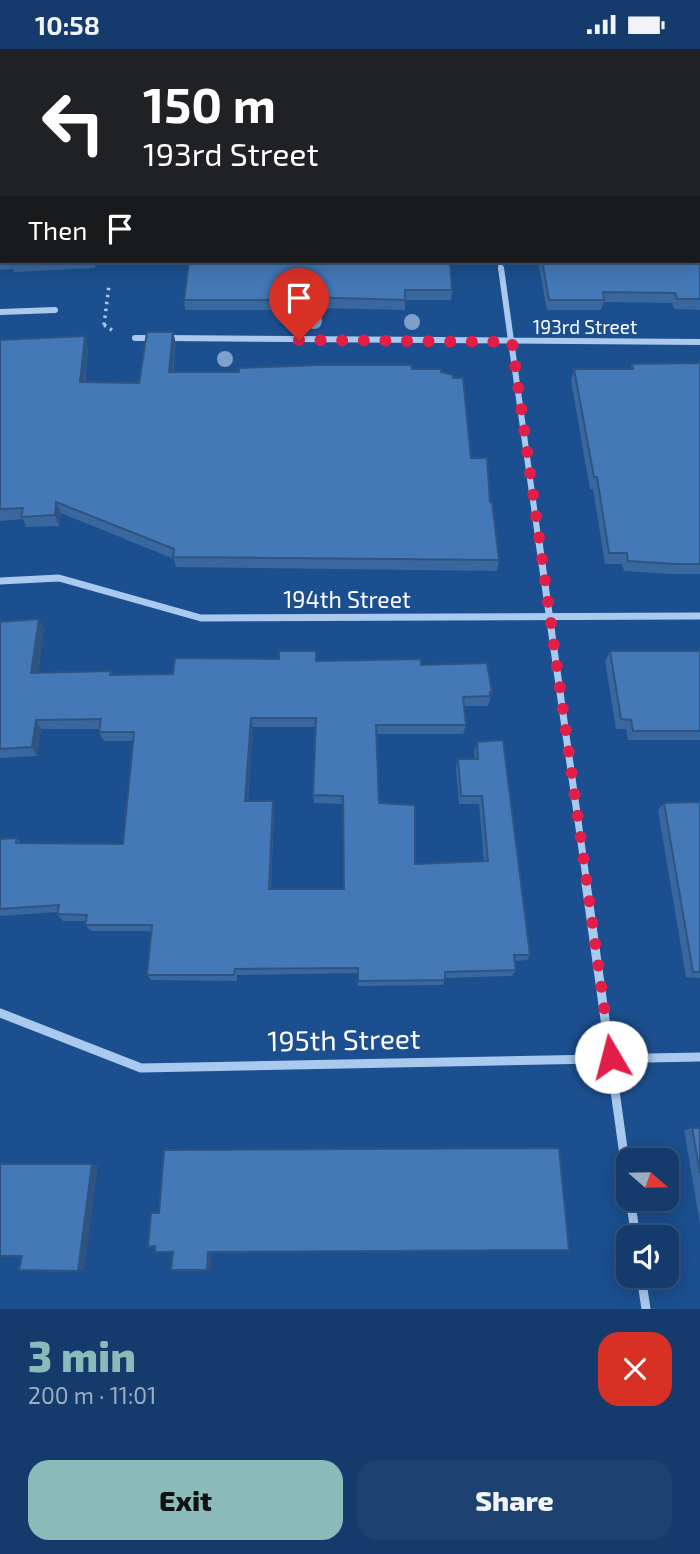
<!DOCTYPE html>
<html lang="en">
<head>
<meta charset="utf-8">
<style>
  body { margin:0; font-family:"Exo 2",sans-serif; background:#1d4271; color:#f1f3f6; height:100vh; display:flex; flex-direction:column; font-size:26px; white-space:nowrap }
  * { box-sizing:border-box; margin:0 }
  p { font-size:23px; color:#9dadc1 }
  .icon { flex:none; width:38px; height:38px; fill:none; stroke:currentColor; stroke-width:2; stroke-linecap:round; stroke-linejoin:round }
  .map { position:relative; height:1260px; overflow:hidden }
  .side { display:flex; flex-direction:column; background:#143b6b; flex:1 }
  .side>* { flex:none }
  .top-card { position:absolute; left:0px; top:0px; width:700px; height:214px; box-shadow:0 4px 18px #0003,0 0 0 2px #33557e; background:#202124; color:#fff; overflow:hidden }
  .needle { width:46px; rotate:110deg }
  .tools { position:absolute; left:616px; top:1099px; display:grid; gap:14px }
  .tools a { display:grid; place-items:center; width:63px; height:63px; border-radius:14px; background:#143b6b; box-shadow:0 4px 18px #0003,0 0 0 2px #33557e; font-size:35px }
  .pin { position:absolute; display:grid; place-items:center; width:60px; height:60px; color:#fff; margin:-72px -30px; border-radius:50% 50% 50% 0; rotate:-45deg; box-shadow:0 0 7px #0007 }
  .pin .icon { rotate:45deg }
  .me { position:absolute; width:77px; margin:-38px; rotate:352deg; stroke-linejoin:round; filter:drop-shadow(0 0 5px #0008) }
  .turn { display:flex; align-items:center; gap:24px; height:147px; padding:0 28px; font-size:32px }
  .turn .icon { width:91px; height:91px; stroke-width:2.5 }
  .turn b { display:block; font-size:49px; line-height:60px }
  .then { display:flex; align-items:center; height:66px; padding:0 28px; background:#0003; gap:14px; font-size:26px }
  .round { display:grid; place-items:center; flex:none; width:74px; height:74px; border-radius:21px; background:#1d4271 }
  .headline { display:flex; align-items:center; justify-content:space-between; height:119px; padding:0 28px }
  h1 { font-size:42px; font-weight:800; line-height:52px; color:#8bbbb9 }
  .cta { display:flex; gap:14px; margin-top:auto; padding:14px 28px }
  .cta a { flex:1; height:80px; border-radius:21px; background:#8bbbb9; color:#111; font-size:28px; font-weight:800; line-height:80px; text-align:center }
  .cta a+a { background:#1d4271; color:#f1f3f6 }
  .status { display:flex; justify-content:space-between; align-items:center; height:49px; padding:0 35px; background:#143b6b; direction:ltr }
  .status svg { height:19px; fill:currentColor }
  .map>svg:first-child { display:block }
</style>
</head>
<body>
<div class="status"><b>10:58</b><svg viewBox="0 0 49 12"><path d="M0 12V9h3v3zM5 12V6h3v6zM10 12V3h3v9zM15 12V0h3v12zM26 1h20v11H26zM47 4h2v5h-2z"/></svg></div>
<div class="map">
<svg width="700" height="1260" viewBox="0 0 700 1260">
  <rect width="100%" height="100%" fill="#1b4f8f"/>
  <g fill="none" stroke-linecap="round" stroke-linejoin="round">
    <path stroke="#a9c9ee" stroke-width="3.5" stroke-dasharray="2.5 4.5" stroke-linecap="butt" d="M104 276 115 283
      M104 276 109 236"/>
    <path stroke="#a9c9ee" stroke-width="4.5" d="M500 212 501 221"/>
    <path stroke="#a9c9ee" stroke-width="6" d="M501 219 539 495
      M0 263 55 261
      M135 289H153
      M165 289 700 293"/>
    <path stroke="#a9c9ee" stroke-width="7" d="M539 493 587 836
      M0 532 59 529 201 569 700 567"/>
    <path stroke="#a9c9ee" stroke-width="9" d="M586 834 628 1135
      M0 964 141 1019 700 1008
      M630 1150 636 1188
      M641 1227 646 1260"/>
  </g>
  <g fill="#7ea0ca">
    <circle cx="314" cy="272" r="8"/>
    <circle cx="412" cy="273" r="8"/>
    <circle cx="225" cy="310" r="8"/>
  </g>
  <path fill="#3a679d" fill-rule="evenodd" d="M0 0H187V2H2V212H96L95 219 14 223 13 220 0 221Z
    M698 13 700 18V72H698Z
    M700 118V261L674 260 672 254 604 253 601 261H547L538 212H698Z
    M189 212 452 241 451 251H405V261L271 258V261H185L184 251Z
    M173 283 176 295 173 323H239L412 320 441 323 453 329 471 409 490 453 499 511 497 522 176 518 174 510 61 464 59 477 26 478 23 470 0 472V291L88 299 85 333 139 334Z
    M700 314V525H671L624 522 622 515H605L593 440H590L571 332 574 320H630L632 315Z
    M39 570 44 580 38 624 111 622 113 626 173 625 317 612 421 616 492 643 488 657H464L466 676 463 685H377L379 754 415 815 484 812 479 755H459L456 719 458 710H475L474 702 477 693 530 906 527 911 515 912 516 921 512 927 445 929 443 936 358 937 357 924 237 926V932L151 931 147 926 151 882H91L85 876 86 872H63L57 865V863L0 867V790L17 789 21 794 123 795 133 692H104L99 683 100 680H41L37 707 0 709V573ZM253 678H316L313 746 314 754 344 755V840H271L274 760 248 752Z
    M610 602H700V691H628L626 680H616L605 612Z
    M700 753V929L686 928 658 761 664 754Z
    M692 1079H700V1175L684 1081Z"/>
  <path fill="#305480" d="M173 283 176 295 171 334 169 323Z
    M85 287 88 299 83 344 80 333Z
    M56 453 61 464 59 477 55 466Z
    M39 570 44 580 37 634 31 624Z
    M251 669 253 678 247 761 245 752Z
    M36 671 41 680 37 707 32 698Z
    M273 752 274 760 270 847 269 840Z
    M92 1115 98 1117 84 1221 78 1222Z
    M212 1202 211 1220 207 1221 208 1203Z"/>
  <path fill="#4478b7" stroke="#305480" stroke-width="2" fill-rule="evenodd" d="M0 0H185V2H2V210H0Z
    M249 0H434V2H249Z
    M510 0H694V2H511Z
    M698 13 700 18V27H698L700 31V36H699L700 39V62H698Z
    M698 118H700V250H677L675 244 603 243 604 251H549L542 212H698Z
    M189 212H450L452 241H405V251L270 247V251H184Z
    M147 283H173L169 323H239V319L318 316H412V320H441V323L453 326V329H463L471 409H487L490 453H492L499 511 173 508 174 500 56 453 55 466 21 468 23 459 0 460V291L85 287 80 333 139 334Z
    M700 314V515H676L628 512 627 504H609L597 428H594L574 320H633L632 315Z
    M39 570 31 624 111 622 110 626 173 625 175 609 279 610V602H316V612L421 610V616L487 614 492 643H490V647L463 648 466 676H376L379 754 415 756V815L488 812 482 747H461L458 710H478L477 693 503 691 530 906H514L516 921 445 923V931L358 932V919L235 920 234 926H147L152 876H85L87 866 57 865 59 856 0 860V790L17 789 16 794 123 795 134 683H99L101 670 36 671 32 698 0 700V573ZM251 669H316L313 746 343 747 344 840H269L273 752H245Z
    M610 602H700V682H633L631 671 621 670Z
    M700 753V923H693L664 754Z
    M692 1079H700V1124Z
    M559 1099 569 1201 208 1203 207 1221H171L173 1203H155V1197L148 1198 151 1164H159L164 1101Z
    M0 1115H92L78 1222 19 1221 22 1207H0Z"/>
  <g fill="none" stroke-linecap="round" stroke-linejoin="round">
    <path stroke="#e11d48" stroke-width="12" stroke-dasharray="0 21.6" d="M299 291 512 293 611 1008"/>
  </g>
  <g text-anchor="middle" stroke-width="7" stroke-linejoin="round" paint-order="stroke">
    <g font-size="19" fill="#fff" stroke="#1b4f8f">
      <text x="585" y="285">193rd Street</text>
    </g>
    <g font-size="23" fill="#fff" stroke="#1b4f8f">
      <text x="347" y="559">194th Street</text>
    </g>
    <g font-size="28" fill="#fff" stroke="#1b4f8f">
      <text transform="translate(344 991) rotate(-1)" y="10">195th Street</text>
    </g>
  </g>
</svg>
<div class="tools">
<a><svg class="needle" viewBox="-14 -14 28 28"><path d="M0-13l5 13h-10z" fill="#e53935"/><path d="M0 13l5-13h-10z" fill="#9dadc1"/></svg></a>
<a><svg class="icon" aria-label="sound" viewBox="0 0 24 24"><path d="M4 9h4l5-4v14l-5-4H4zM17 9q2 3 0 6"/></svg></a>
</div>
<div class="pin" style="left:299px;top:291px;background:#d93025"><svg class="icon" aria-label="arrive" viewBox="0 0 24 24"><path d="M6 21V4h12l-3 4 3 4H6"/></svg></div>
<svg class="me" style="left:611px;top:1008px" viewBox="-20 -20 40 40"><circle r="19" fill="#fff"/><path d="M0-13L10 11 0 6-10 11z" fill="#e11d48"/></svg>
<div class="top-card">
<div class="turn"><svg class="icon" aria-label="left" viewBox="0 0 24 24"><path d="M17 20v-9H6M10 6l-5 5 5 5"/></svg><div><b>150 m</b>193rd Street</div></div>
<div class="then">Then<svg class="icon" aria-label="arrive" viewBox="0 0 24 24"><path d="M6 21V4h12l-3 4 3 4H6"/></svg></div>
</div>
</div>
<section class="side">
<div class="headline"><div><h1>3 min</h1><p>200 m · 11:01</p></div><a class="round" style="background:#d93025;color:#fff"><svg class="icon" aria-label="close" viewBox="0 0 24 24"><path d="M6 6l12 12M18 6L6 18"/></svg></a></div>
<div class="cta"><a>Exit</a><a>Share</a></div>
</section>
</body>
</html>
